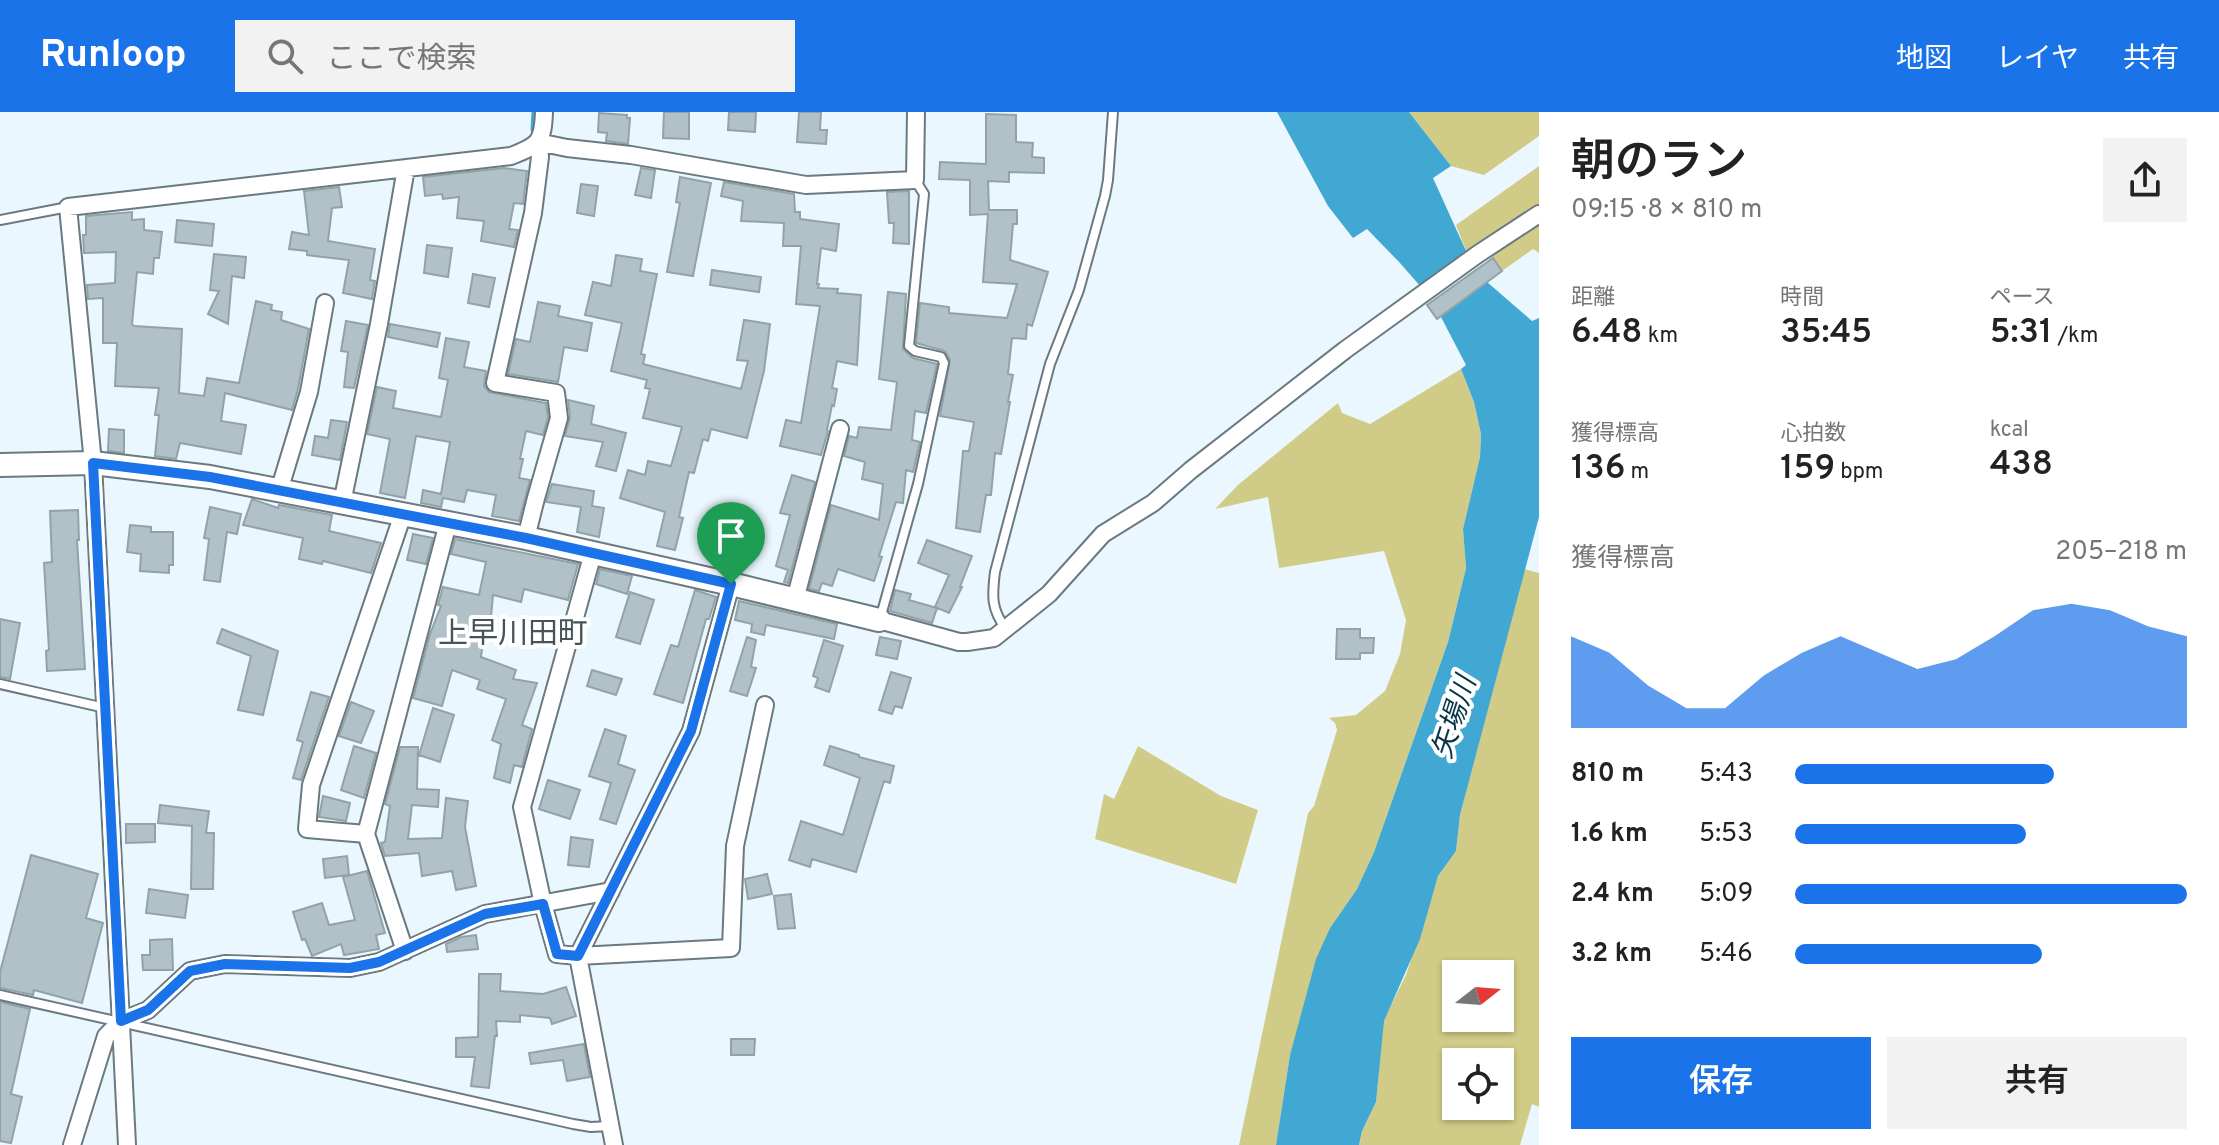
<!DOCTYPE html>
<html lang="ja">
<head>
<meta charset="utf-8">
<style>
  body { margin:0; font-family:Overpass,"Noto Sans JP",sans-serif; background:#f2f2f2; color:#222; height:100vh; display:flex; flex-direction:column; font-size:30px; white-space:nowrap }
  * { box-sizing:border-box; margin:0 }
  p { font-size:26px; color:#767676 }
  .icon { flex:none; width:44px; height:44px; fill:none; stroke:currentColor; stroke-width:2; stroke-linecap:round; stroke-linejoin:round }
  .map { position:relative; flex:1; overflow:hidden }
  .details { display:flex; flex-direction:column; background:#fff; width:680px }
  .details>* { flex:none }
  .needle { width:52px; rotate:73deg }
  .controls { position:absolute; left:1442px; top:848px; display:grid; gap:16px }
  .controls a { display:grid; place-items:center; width:72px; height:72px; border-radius:0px; background:#fff; box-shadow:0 2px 6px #0004; font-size:40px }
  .pin { position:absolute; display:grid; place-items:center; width:68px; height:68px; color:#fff; margin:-82px -34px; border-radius:50% 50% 50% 0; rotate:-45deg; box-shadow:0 0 8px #0007 }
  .pin .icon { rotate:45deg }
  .round { display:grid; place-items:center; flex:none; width:84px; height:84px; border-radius:0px; background:#f2f2f2 }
  .head { display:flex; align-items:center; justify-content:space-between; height:136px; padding:0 32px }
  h1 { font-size:44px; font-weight:600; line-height:60px }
  .metrics { display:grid; grid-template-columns:repeat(3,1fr); gap:12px; height:136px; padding:8px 32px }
  .metrics div { display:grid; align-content:center }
  .metrics b { font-size:34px; font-weight:600 }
  .metrics small { font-size:22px; font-weight:400 }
  .metrics p { font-size:22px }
  .chart { height:224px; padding:16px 32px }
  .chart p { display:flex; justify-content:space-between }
  .chart svg { width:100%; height:144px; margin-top:8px; fill:#1a73e8; opacity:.7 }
  .button { display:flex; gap:16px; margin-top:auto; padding:16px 32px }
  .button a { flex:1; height:92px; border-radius:0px; background:#1a73e8; color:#fff; font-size:32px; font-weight:600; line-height:92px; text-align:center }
  .button a+a { background:#f2f2f2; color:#222 }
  ul { padding:0 32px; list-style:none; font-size:26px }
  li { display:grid; grid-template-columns:128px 96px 1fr; align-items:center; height:60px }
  li i { height:20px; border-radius:10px; background:#1a73e8 }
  header { display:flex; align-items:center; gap:48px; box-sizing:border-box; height:112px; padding:0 40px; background:#1a73e8; color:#fff }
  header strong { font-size:38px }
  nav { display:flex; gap:44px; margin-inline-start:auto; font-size:28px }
  .search { width:560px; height:72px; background:#f2f2f2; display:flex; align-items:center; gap:20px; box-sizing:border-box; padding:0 28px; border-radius:0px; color:#767676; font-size:30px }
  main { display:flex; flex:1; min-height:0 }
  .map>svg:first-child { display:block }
</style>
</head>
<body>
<header>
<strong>Runloop</strong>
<div class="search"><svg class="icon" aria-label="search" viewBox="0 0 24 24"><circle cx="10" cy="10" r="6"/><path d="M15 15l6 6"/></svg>ここで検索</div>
<nav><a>地図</a><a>レイヤ</a><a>共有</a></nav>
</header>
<main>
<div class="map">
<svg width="1539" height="1033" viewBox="0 0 1539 1033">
  <rect width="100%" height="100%" fill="#ebf7fe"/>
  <!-- green -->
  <path fill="#d0cc87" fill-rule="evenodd" d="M1409 0H1539V24L1484 63 1451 54Z
    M1539 54V94L1529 98 1467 141 1456 113Z
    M1539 109V141L1533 137 1502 159 1489 140Z
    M1461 257 1474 290 1481 322 1480 345 1463 417 1466 456 1448 530 1374 740 1357 777 1330 816 1290 943 1276 1033H1239L1308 701 1314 694 1337 618 1335 611 1329 606 1356 603 1385 579 1400 542 1406 508 1384 439 1279 456 1268 385 1215 397 1238 373 1338 291 1342 301 1370 312Z
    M1524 457 1539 461V995L1532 992 1520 1033H1359L1362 1019 1376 990 1383 909 1406 863 1438 764 1456 739 1460 703ZM1456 862H1500V906H1456ZM1456 950H1500V994H1456Z
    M1138 634 1221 684 1258 698 1236 772 1095 727 1104 682 1114 687Z"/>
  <!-- water -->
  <path fill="#40a8d3" d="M1277 0H1409L1451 54 1433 66 1467 141 1421 175 1400 151 1367 117 1353 126 1328 94Z
    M1487 170 1532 209 1539 206V405L1460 703 1456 739 1438 764 1420 827 1384 909 1376 990 1362 1019 1359 1033H1276L1290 943 1316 847 1330 816 1357 777 1374 740 1448 530 1466 456 1463 417 1480 345 1481 322 1474 290 1461 257 1466 253 1441 205Z"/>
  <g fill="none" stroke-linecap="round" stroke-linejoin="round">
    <!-- stream -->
    <path stroke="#40a8d3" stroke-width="5" d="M533 18 534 0"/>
  </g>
  <!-- building -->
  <path fill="#b1c1c8" stroke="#93a2a9" stroke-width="2" d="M664 0H689V27L663 26Z
    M729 0H756L755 20 728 18Z
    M799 0H821L820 18H827L826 32 797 30Z
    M599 1 627 3V6H630L628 32 606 29 607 21 598 20Z
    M986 2 1016 3V30L1033 31 1032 45 1044 46V61L1009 60V70L988 69 989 98H1017V112H1013L1010 148 1048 160 1032 214 1027 212 1026 227 1012 226 1008 262 1013 263 1008 290H1010L1001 342 995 341 991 383H986L980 420 956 416 963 339H969L974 310 940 304 950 248 945 239 916 231 920 191 949 195V201L1007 206 1017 172 983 170 988 102 970 103V68L939 67 940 50 986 52Z
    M504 56 527 59 523 92 514 91 509 117 518 118 514 135 481 129 484 109 457 106 459 85 443 87 442 82 425 84 423 65Z
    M641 56 655 58 651 86 635 83Z
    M680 65 711 71 693 164 667 160 680 91 676 90Z
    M724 70 794 82 795 100H800V107L839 112 836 139 821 136 817 172H819L818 176 838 177 837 181 861 183 857 253 837 249 832 276 837 277 834 294 832 293 827 318 828 319 821 343 780 334 786 308 801 311 820 194 796 192 801 134H783L784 111 741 109 743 89 721 84Z
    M581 72 598 74 594 104 577 101Z
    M339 75 342 95 332 96 328 129 375 137 370 168 375 169 372 187 343 181 349 148 307 143V139L289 137 292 120 309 123 304 79Z
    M909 79V132L893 131 894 111H889L887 80Z
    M132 100V108L144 107V118L162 120 159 146H154L153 162 137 160 132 212 134 214 182 217 179 281 204 284 207 266 239 271 256 189 272 193 271 198 282 200 281 208 309 217 298 277 292 298 225 281 221 309 246 313 241 342 180 331 176 347 155 344 159 303H155L159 276 115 274 117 231H103V186L88 187 87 173 115 171 116 140 84 141 83 123H86V104Z
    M177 108 214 112 212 134 175 130Z
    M427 133 452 136 448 165 424 161Z
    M214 142 246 145 244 166 232 164 228 212 208 202 219 179 210 178Z
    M616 143 642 147 640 159 657 162 641 242 645 243 643 252 741 277 748 249 737 248 744 208 770 212 764 259 747 326 711 317 708 329 703 327 694 361 689 360 679 405 683 406 675 438 657 434 665 400 620 386 628 358 645 363 648 349 671 354 682 315 643 306 650 277 645 276 647 268 611 259 622 211 585 203 593 170 611 174Z
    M1493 146 1502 159 1437 207 1427 193Z
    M712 158 761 165 759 180 710 173Z
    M473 162 495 166 489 195 468 191Z
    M888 180 906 182 903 237 913 246 937 252 926 301 915 299 912 328 920 330 913 360 906 358 903 391 896 390 879 444 882 445 874 469 838 457 832 474 822 471 819 479 809 477 831 393 879 408 883 372 862 367 865 350 844 344 849 324 857 326 859 315 891 318 897 270 879 267Z
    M538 190 560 194 558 204 592 211 587 239 564 235 558 270 508 262 516 227 530 230Z
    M346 209 368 213 354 276 344 275 348 240 341 239Z
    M390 212 440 221 437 235 388 225Z
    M446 226 469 230 464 255 486 259 484 274 489 280 546 291 548 305 543 323 526 319 520 347H523L519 366 530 368 519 409 492 404 496 383 467 378 464 390 443 386 441 395 421 391 423 378 441 382 450 330 416 324 405 386 380 381 390 327 367 322 377 275 396 279 393 296 441 305 448 268 439 266Z
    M568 288 594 294 591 312 626 321 616 359 596 354 603 330 565 324 570 305Z
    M331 308 347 310 340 348 312 343 315 324 328 326Z
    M109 317 124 318V341L108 339Z
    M792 363 815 370 788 471 784 470 788 458 776 454 790 403 780 401Z
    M552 372 594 379 592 394 604 396 599 425 577 420 581 395 546 390Z
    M252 387 278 396 279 393 332 403 329 419 381 431 371 461 323 449 322 452 299 447 303 426 243 413Z
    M210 395 241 402 237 422 227 420 220 470 204 468 209 427 204 426Z
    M78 398 79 428H77L85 557 47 559 46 539 49 538 44 451 52 450 50 399Z
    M130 413 151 415V420H173V453H169V461L140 459 141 442 127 440Z
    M413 422 433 426 426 452 407 448Z
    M455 427 578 452 568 488 524 477 521 490 493 483 491 505 486 504 481 545 516 558 513 567 537 571 522 613 532 617 522 655 514 653 510 671 494 666 501 632 492 628 506 587 477 577 480 568 452 558 442 594 413 586 430 522 441 494 438 493 443 475 479 483 486 450 451 442Z
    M927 428 972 444 960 475H962L949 501 935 495 949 463 918 451Z
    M600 457 632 464 627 482 596 472Z
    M695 478 716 485 709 507H706L683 591 654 582 671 533 678 535Z
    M895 478 911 482 909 488 937 496 932 511 890 499Z
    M630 480 654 488 640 532 616 525Z
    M739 489 837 512 834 527 766 513 764 523 751 520 752 512 735 508Z
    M0 507 20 511 10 567 0 565Z
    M222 517 278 539 263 603 238 598 251 544 217 531Z
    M1337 517H1360V526H1374L1373 541H1360V547H1336Z
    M747 525 756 528 751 555 756 556 747 584 730 579Z
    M880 525 901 529 897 547 876 543Z
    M824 528 843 534 829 580 815 575 818 566 813 564Z
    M592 558 622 567 616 583 587 574Z
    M891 560 911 566 902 596 895 594 892 602 879 598Z
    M311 580 329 585 301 668 293 666 303 630 297 628Z
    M351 590 374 599 361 631 339 624Z
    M433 596 454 603 440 650 419 643Z
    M605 617 626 624 618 652 635 658 616 712 600 707 611 671 589 664Z
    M354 634 376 641 364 686 341 678Z
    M830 634 859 643V645L894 654 890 671 884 669 856 760 812 747 810 755 789 748 801 709 843 723 860 666 824 653Z
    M400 635H418L417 677 439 678 438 695 412 693 408 727 442 726 446 686 468 689 465 715 476 774 456 778 452 759 422 764 419 741 385 744 381 731 385 730 390 694 385 692Z
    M548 668 580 678 570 707 539 697Z
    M323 684 350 691 346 709 319 705Z
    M160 693 209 699 206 721H214L213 777H191L192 714 158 711Z
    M126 712H155V730L126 731Z
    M571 725 593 728 589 755 568 753Z
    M31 743 98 762 86 806 103 811 82 891 34 878 33 883 0 876V860Z
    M347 744 349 763 325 766 323 747Z
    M367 759 385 821 376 823 379 837 344 843 341 832 312 844 305 827 302 828 293 800 322 791 329 813 355 808 343 765Z
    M767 762 772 782 748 787 745 767Z
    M149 777 188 783 185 806 146 801Z
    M791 782 795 816 778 817 774 784Z
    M476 823 478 837 447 840 446 832 461 825Z
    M172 827 173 858H143L142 843H150V828Z
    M479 862H501L500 879 543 882 566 875 576 904 552 912 550 906 520 903V910L496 909 497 924H495L489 976 471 974 475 945H456V926L478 925Z
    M0 890 30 897 11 982 22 985 11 1031 0 1029Z
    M731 927H755L754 943H731Z
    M584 932 590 965 567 969 563 948 531 952 529 941Z"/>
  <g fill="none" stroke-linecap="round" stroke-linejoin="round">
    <defs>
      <path id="lane" d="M0 108 68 95
        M880 507 918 372 944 251 941 245 915 239 909 234 924 82 915 68
        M1006 517C991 497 992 484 995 460L1050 252 1079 178 1105 84 1108 68 1113 0
        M0 572 105 596
        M0 883 573 1012 591 1015 610 1014"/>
      <path id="street" d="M279 379 309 280 325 191
        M342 391 379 212 406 56
        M526 426 536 386 559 306 556 281 495 271 533 101 540 45 538 30 567 36 631 43 806 73 915 68 916 0
        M593 441 522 695 543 792 557 842 578 844 731 836 735 734 765 593
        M795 488 840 317
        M879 508 959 530H967L994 526 1049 482 1103 422 1153 391 1191 358 1345 238 1478 142 1539 102
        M366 722 307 717 311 673 403 402
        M405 839 366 722 448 411
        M72 1033 106 924 121 909 148 898 190 859 225 852 350 856 379 850 485 802 611 779
        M127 1033 93 351 68 95 511 44C539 33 543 30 544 0
        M614 1033 578 844 691 619 731 472"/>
      <path id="secondary" d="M0 353 93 351 210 365 526 426 731 472 879 508"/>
    </defs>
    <!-- lane casing -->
    <use href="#lane" stroke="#6b7980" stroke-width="12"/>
    <!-- street casing -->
    <use href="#street" stroke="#6b7980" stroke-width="20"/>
    <!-- secondary casing -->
    <use href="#secondary" stroke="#6b7980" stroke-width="26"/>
    <!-- lane -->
    <use href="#lane" stroke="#fff" stroke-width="8"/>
    <!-- street -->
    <use href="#street" stroke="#fff" stroke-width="16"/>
    <!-- secondary -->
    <use href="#secondary" stroke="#fff" stroke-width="22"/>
  </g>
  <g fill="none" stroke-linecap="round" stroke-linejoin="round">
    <defs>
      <path id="route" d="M93 351 210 365 526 426 731 472 691 619 578 844 557 842 543 792 485 802 379 850 350 856 225 852 190 859 148 898 121 909Z"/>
    </defs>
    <!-- route casing -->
    <use href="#route" stroke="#fff" stroke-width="16"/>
    <!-- route -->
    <use href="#route" stroke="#1a73e8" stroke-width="10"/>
  </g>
  <g text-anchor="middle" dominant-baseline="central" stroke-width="8" stroke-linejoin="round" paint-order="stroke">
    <!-- water labels -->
    <g font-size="28" font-style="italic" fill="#073648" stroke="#fff">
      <text transform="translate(1456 606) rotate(-72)">矢場川</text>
    </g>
    <!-- quarter labels -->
    <g font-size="30" fill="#46545a" stroke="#fff">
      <text x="513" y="523">上早川田町</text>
    </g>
  </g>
</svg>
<div class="controls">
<a><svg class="needle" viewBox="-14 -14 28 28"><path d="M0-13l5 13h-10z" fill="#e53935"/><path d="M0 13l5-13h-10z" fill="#767676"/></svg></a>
<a><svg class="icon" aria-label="locate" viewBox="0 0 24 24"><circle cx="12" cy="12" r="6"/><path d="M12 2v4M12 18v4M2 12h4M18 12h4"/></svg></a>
</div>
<div class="pin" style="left:731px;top:472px;background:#1e9e55"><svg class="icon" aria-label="arrive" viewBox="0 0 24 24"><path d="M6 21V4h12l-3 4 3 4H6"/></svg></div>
</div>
<section class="details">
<div class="head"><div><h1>朝のラン</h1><p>09:15 · 8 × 810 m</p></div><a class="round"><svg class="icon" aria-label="share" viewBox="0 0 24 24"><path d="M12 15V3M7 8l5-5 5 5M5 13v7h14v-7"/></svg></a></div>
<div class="metrics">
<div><p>距離</p><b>6.48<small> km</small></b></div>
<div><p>時間</p><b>35:45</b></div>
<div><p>ペース</p><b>5:31<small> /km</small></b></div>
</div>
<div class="metrics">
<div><p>獲得標高</p><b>136<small> m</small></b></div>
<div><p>心拍数</p><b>159<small> bpm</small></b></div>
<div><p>kcal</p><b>438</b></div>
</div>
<div class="chart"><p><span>獲得標高</span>205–218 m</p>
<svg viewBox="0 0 160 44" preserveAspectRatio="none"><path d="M0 44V16L10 21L20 31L30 38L40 38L50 28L60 21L70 16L80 21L90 26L100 23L110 16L120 8L130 6L140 8L150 13L160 16V44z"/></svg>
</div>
<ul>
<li><b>810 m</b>5:43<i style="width:66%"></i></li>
<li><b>1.6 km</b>5:53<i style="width:59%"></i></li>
<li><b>2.4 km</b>5:09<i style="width:100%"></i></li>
<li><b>3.2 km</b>5:46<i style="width:63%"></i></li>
</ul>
<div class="button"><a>保存</a><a>共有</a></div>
</section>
</main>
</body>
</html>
